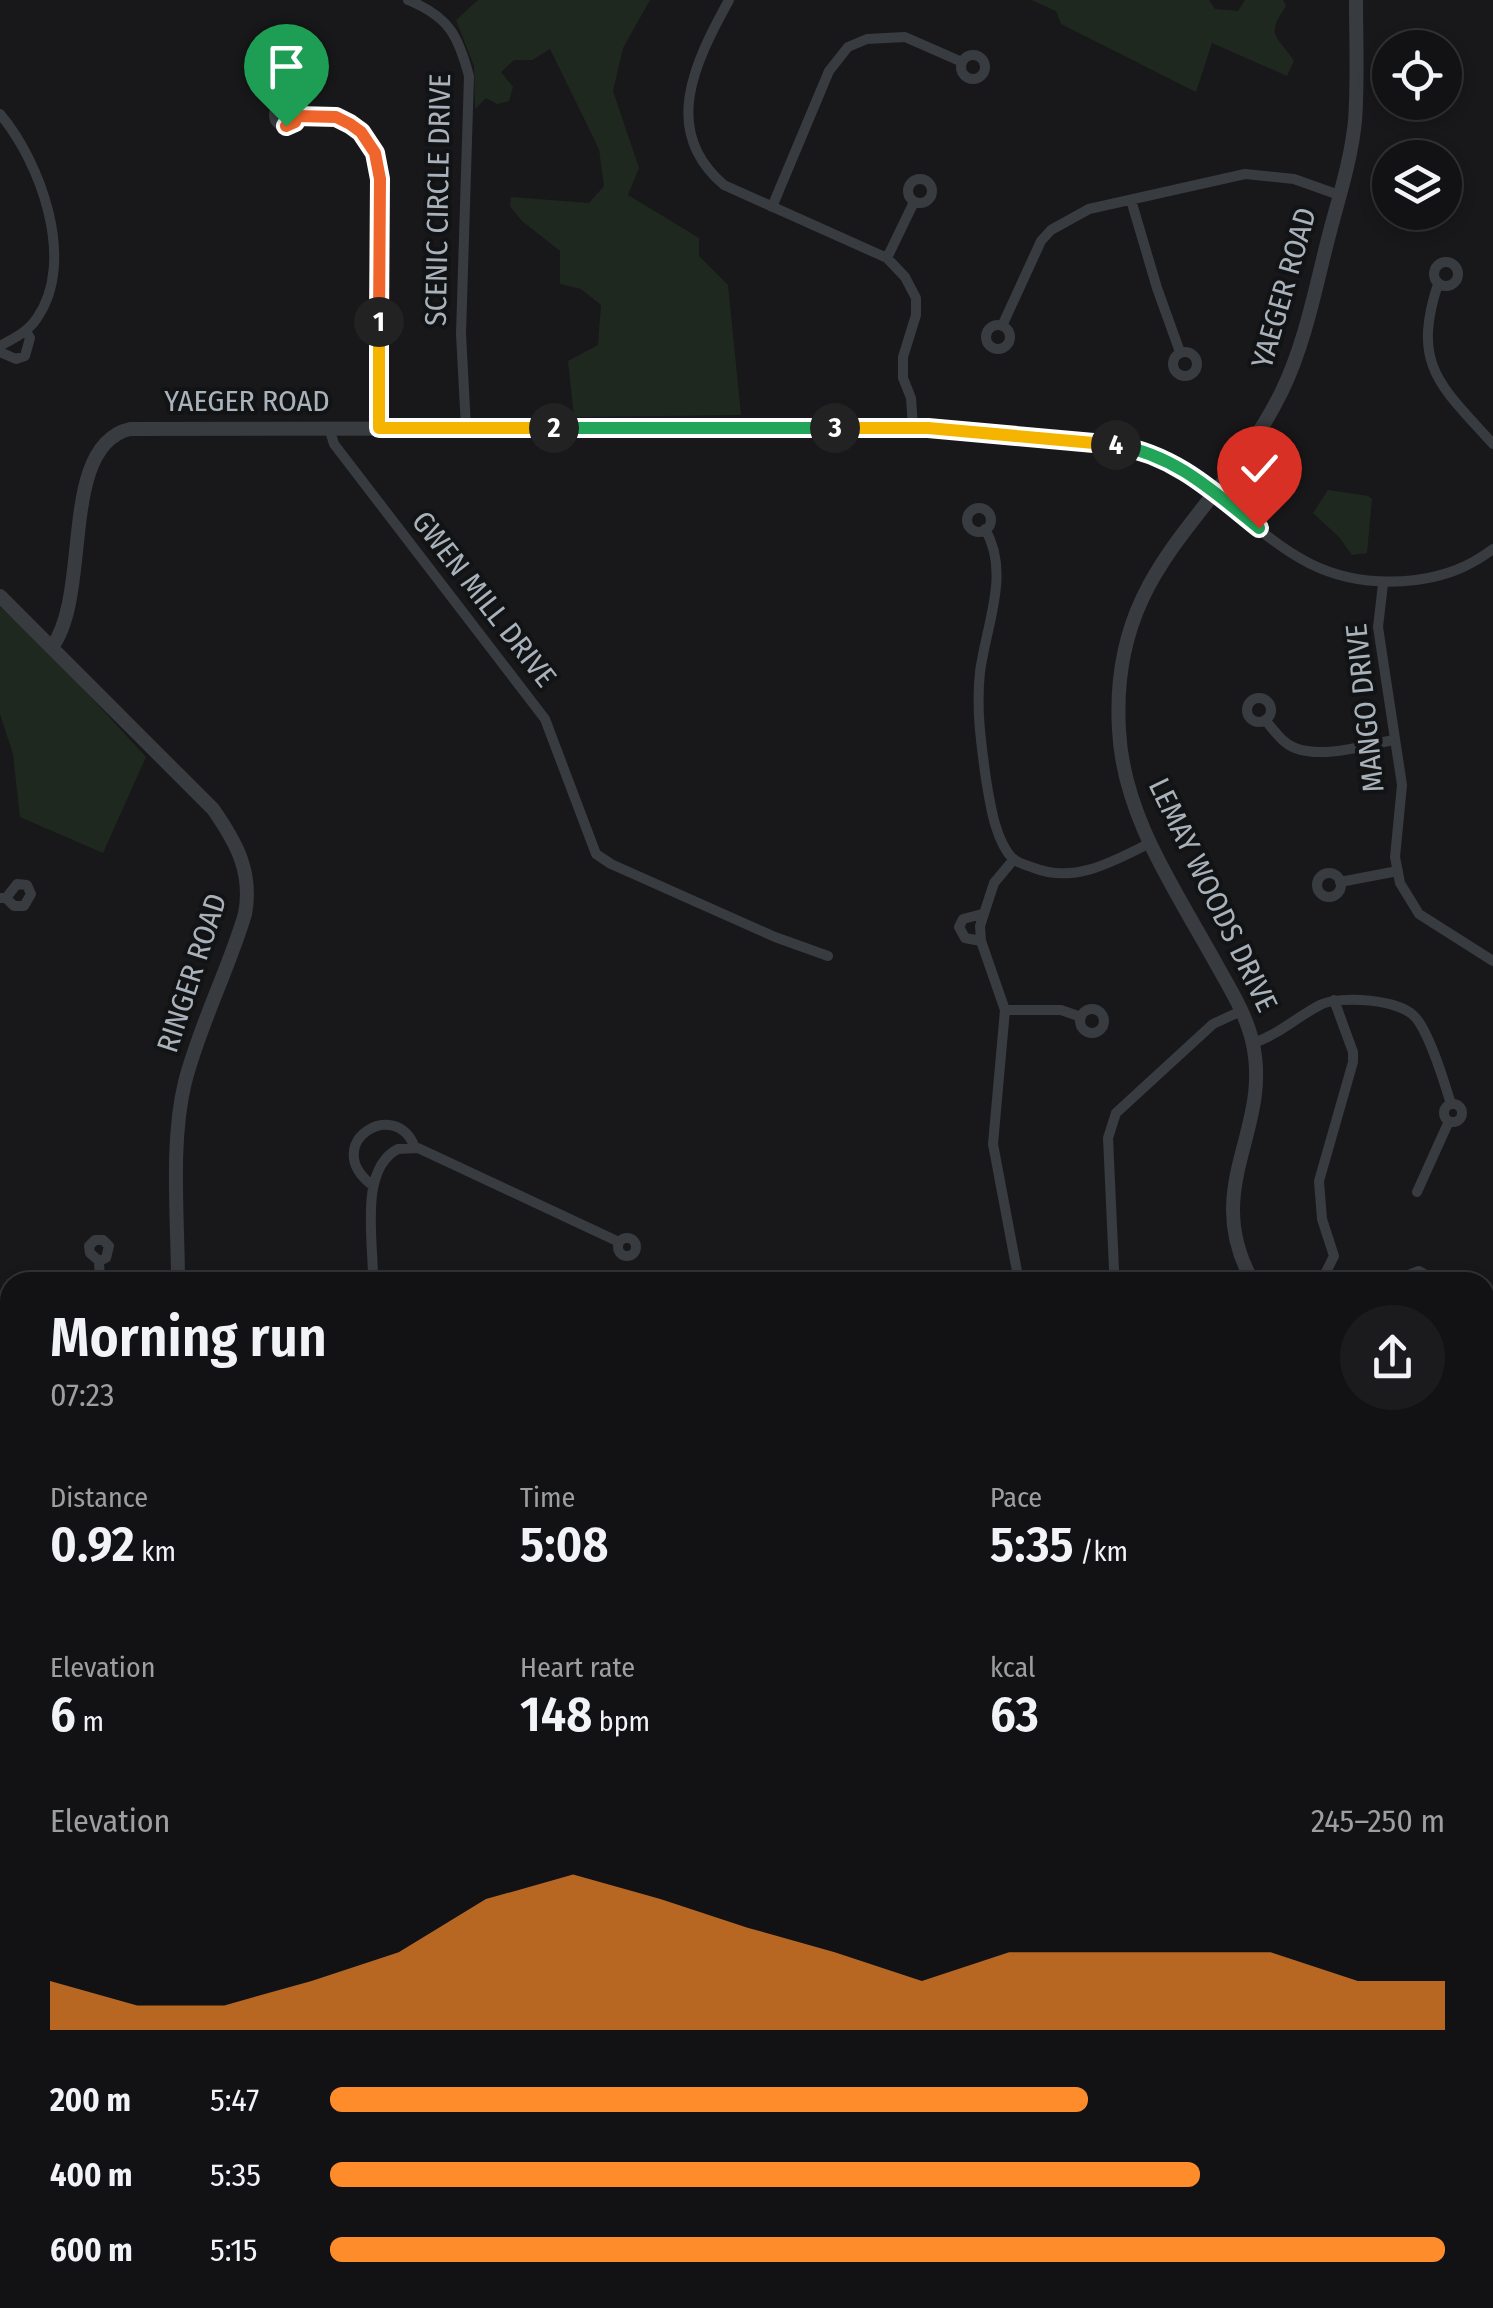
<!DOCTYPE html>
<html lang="en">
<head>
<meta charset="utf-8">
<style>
  body { margin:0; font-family:"Fira Sans Condensed",sans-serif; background:#1b1b1d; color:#f1f3f6; height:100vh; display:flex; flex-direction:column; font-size:38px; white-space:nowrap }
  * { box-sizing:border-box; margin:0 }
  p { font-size:32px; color:#9c9ea0 }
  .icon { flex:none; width:55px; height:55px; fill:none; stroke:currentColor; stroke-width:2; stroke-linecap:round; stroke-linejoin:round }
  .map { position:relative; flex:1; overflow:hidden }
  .side { position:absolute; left:0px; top:1272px; width:1495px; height:1038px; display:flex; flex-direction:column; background:#121214; border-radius:30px 30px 0 0; box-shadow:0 5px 15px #0003,0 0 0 2px #313234 }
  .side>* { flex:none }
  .tools { position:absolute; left:1372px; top:30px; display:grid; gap:20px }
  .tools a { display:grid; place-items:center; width:90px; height:90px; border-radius:50%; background:#121214; box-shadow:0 5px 15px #0003,0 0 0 2px #313234; font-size:50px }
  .pin { position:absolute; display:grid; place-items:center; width:85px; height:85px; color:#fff; margin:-102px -42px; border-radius:50% 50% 50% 0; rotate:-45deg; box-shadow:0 0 10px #0007 }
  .pin .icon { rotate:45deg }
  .km { position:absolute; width:50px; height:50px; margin:-25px; border-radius:50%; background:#222; color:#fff; font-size:28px; line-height:50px; text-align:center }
  .round { display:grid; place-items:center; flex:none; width:105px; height:105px; border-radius:52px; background:#1b1b1d }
  .headline { display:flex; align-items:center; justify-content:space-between; height:170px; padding:0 50px }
  h1 { font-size:55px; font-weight:600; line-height:75px }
  .figures { display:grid; grid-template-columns:repeat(3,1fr); gap:15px; height:170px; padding:10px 50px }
  .figures div { display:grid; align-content:center }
  .figures b { font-size:50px; font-weight:600 }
  .figures small { font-size:28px; font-weight:400 }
  .figures p { font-size:28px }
  .chart { height:280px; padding:20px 50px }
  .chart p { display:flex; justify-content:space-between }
  .chart svg { width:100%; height:180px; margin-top:10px; fill:#ff8c2a; opacity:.7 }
  ul { padding:0 50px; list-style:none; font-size:32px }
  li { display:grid; grid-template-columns:160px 120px 1fr; align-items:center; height:75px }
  li i { height:25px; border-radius:12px; background:#ff8c2a }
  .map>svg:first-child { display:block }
</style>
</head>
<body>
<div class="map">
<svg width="1493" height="2308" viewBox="0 0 1493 2308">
  <rect width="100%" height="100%" fill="#18181a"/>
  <!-- green -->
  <path fill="#1f281f" d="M478 0H650L623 48 613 91 639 168 628 195 699 238V256L728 285 741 415 574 417 568 361 598 345 601 305 581 289 560 284V251L522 221 510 206 511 197 589 203 604 186 599 149 550 49 532 60H514L501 72 513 87 509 101 497 104 486 98 475 109 474 66 456 20Z
    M1031 0H1209L1215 9 1238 11 1245 0H1283L1286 6C1265 37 1277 35 1294 61L1287 76 1212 43 1196 92 1061 24 1056 11Z
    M1328 490 1368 496 1372 499 1367 553 1352 555 1339 537 1313 513Z
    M0 607 43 645 146 757 103 853 20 817 13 754 0 714Z
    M841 2300H1313L1336 2308H844Z"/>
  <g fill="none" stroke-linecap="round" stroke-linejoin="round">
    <!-- minor -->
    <path stroke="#383b3f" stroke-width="10" d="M408 0C449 17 458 35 469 76L461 334 466 428
      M729 0C695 62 660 131 724 185L887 258 905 277 916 298V315L903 357V378L911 398 913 428
      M961 67a12 12 0 1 1 24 0a12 12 0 1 1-24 0Z
      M274 115a12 12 0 1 1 24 0a12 12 0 1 1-24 0Z
      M0 114C40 161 77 261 37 318 28 332 14 338 0 346
      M297 116C339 116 365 121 378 166L379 428
      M908 191a12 12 0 1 1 24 0a12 12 0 1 1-24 0Z
      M1131 200 1157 288 1180 352
      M772 207 829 71 848 47 867 39 905 37 962 62
      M887 258 914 202
      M1434 274a12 12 0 1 1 24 0a12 12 0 1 1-24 0Z
      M1438 284C1411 366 1441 386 1493 444
      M986 337a12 12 0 1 1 24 0a12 12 0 1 1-24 0Z
      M1002 326 1041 241 1051 230 1089 209 1245 174 1294 179 1339 195
      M1173 364a12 12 0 1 1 24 0a12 12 0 1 1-24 0Z
      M0 352 16 359 25 356 30 338 26 331
      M329 428 334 444 545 719 596 854 611 864 775 937 828 956
      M1214 491C1280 548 1323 591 1416 580 1446 576 1469 567 1493 549
      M967 520a12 12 0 1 1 24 0a12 12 0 1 1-24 0Z
      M985 529C1011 573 986 625 980 672 976 709 981 743 986 779 990 803 995 841 1013 859 1018 863 1028 866 1034 868 1075 884 1114 861 1150 843
      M1383 584 1378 627 1402 785 1395 857 1400 883 1419 914 1493 961
      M1247 710a12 12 0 1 1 24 0a12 12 0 1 1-24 0Z
      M1265 720C1274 730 1282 743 1295 748 1325 759 1364 745 1394 740
      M1014 859 994 883 980 926 981 941 1005 1010 993 1144 1019 1282
      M1317 885a12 12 0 1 1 24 0a12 12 0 1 1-24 0Z
      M1340 882 1398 871
      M0 898H6L14 906H24L31 894 27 885 17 884 6 898
      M981 941 965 938 959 927 963 919 982 914
      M1080 1021a12 12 0 1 1 24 0a12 12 0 1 1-24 0Z
      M1005 1010H1061L1081 1017
      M1253 1043C1278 1035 1297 1017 1320 1005 1340 995 1401 999 1416 1018 1430 1035 1444 1081 1451 1104
      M1444 1113a9 9 0 1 1 18 0a9 9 0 1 1-18 0Z
      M372 1185C319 1144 396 1095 415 1148
      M1417 1192 1449 1121
      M618 1247a9 9 0 1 1 18 0a9 9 0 1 1-18 0Z
      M99 1261 106 1258 109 1246 103 1240H95L89 1246 90 1253 99 1261 100 1282
      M1114 1269 1108 1138 1116 1113 1213 1024 1241 1011
      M373 1282C374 1244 358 1169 398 1149L418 1148 619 1242
      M1321 1282 1334 1256 1322 1219 1319 1181 1353 1062V1052L1334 1000
      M1406 1282 1411 1274 1419 1271 1426 1275 1429 1282
      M1485 1320 1493 1326
      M0 1356 10 1362
      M0 1471 10 1466
      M1485 1521 1493 1515
      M0 1564 10 1565
      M1485 1698 1493 1701
      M1485 1815H1493
      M0 2166 10 2175
      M1485 2233 1493 2240
      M294 2300 322 2308
      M0 2308H13
      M54 2308 73 2300
      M536 2308 540 2300
      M706 2308 713 2300"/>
    <!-- tertiary -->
    <path stroke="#383b3f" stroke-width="14" d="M0 596 213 809C236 842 253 872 245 914 228 971 200 1024 185 1082 170 1143 178 1219 178 1282
      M52 647C92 593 58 446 130 429L928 428 1128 447 1180 466 1214 491
      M1253 1282C1199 1186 1274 1130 1252 1040 1245 1011 1227 984 1213 958 1173 886 1123 814 1119 730 1109 565 1220 518 1282 391 1305 343 1315 290 1328 239 1338 200 1351 161 1355 121 1358 81 1356 40 1356 0
      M1485 1541 1493 1551
      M0 1556 10 1553
      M1485 1918 1493 1894
      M0 2070 10 2078
      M781 2300 785 2308"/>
    <!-- primary -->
    <path stroke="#54585e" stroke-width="18" d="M0 1902 10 1908
      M1485 1924 1493 1926"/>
  </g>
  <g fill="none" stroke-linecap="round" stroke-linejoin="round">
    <defs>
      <path id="split-1" d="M286 126 295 122 297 116 336 117 350 124 361 132 375 153 380 179 379 322"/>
      <path id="split-2" d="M379 322V428H554"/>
      <path id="split-3" d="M554 428H835"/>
      <path id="split-4" d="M835 428H928L1116 445"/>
      <path id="split-5" d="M1116 445C1175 455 1213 491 1259 528"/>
    </defs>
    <!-- split-1 casing -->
    <use href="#split-1" stroke="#fff" stroke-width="20"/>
    <!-- split-2 casing -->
    <use href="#split-2" stroke="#fff" stroke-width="20"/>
    <!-- split-3 casing -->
    <use href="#split-3" stroke="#fff" stroke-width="20"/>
    <!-- split-4 casing -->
    <use href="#split-4" stroke="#fff" stroke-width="20"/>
    <!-- split-5 casing -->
    <use href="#split-5" stroke="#fff" stroke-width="20"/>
    <!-- split-1 -->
    <use href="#split-1" stroke="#f0652b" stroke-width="12"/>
    <!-- split-2 -->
    <use href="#split-2" stroke="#f5b400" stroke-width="12"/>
    <!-- split-3 -->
    <use href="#split-3" stroke="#22a559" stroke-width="12"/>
    <!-- split-4 -->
    <use href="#split-4" stroke="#f5b400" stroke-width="12"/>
    <!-- split-5 -->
    <use href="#split-5" stroke="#22a559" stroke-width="12"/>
  </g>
  <g text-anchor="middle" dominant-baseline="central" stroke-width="8" stroke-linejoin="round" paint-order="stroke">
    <!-- street labels -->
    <g font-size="30" fill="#a9b2bb" stroke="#121315">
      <text transform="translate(438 200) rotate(-89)">SCENIC CIRCLE DRIVE</text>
      <text transform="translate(1284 288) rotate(-74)">YAEGER ROAD</text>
      <text x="247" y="401">YAEGER ROAD</text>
      <text transform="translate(484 599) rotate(52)">GWEN MILL DRIVE</text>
      <text transform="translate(1365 708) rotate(-96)">MANGO DRIVE</text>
      <text transform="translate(1213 895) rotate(64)">LEMAY WOODS DRIVE</text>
      <text transform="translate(192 973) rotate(-72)">RINGER ROAD</text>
    </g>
  </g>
</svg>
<div class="tools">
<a><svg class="icon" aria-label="locate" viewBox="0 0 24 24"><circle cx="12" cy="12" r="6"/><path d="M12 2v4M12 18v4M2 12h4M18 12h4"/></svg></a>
<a><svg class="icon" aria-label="layers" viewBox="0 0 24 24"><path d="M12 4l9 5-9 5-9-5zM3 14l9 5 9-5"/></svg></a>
</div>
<div class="pin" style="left:286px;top:126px;background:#1e9e55"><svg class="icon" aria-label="arrive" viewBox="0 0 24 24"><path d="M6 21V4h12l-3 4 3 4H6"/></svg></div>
<div class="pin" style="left:1259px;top:528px;background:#d93025"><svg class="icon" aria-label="check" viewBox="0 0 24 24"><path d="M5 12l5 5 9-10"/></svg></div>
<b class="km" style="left:379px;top:322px">1</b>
<b class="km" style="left:554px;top:428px">2</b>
<b class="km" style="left:835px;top:428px">3</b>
<b class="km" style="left:1116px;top:445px">4</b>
<section class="side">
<div class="headline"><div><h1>Morning run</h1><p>07:23</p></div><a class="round"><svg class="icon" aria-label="share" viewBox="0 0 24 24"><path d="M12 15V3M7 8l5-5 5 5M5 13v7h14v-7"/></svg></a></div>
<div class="figures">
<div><p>Distance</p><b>0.92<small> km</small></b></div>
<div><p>Time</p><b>5:08</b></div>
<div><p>Pace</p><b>5:35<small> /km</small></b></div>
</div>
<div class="figures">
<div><p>Elevation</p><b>6<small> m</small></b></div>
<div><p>Heart rate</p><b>148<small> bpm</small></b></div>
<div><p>kcal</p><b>63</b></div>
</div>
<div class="chart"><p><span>Elevation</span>245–250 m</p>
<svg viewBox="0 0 160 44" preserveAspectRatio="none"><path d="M0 44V32L10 38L20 38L30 32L40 25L50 12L60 6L70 12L80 19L90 25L100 32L110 25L120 25L130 25L140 25L150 32L160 32V44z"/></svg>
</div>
<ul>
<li><b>200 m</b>5:47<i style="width:68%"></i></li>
<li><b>400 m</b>5:35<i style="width:78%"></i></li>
<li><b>600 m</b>5:15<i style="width:100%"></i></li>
</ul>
</section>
</div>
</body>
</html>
